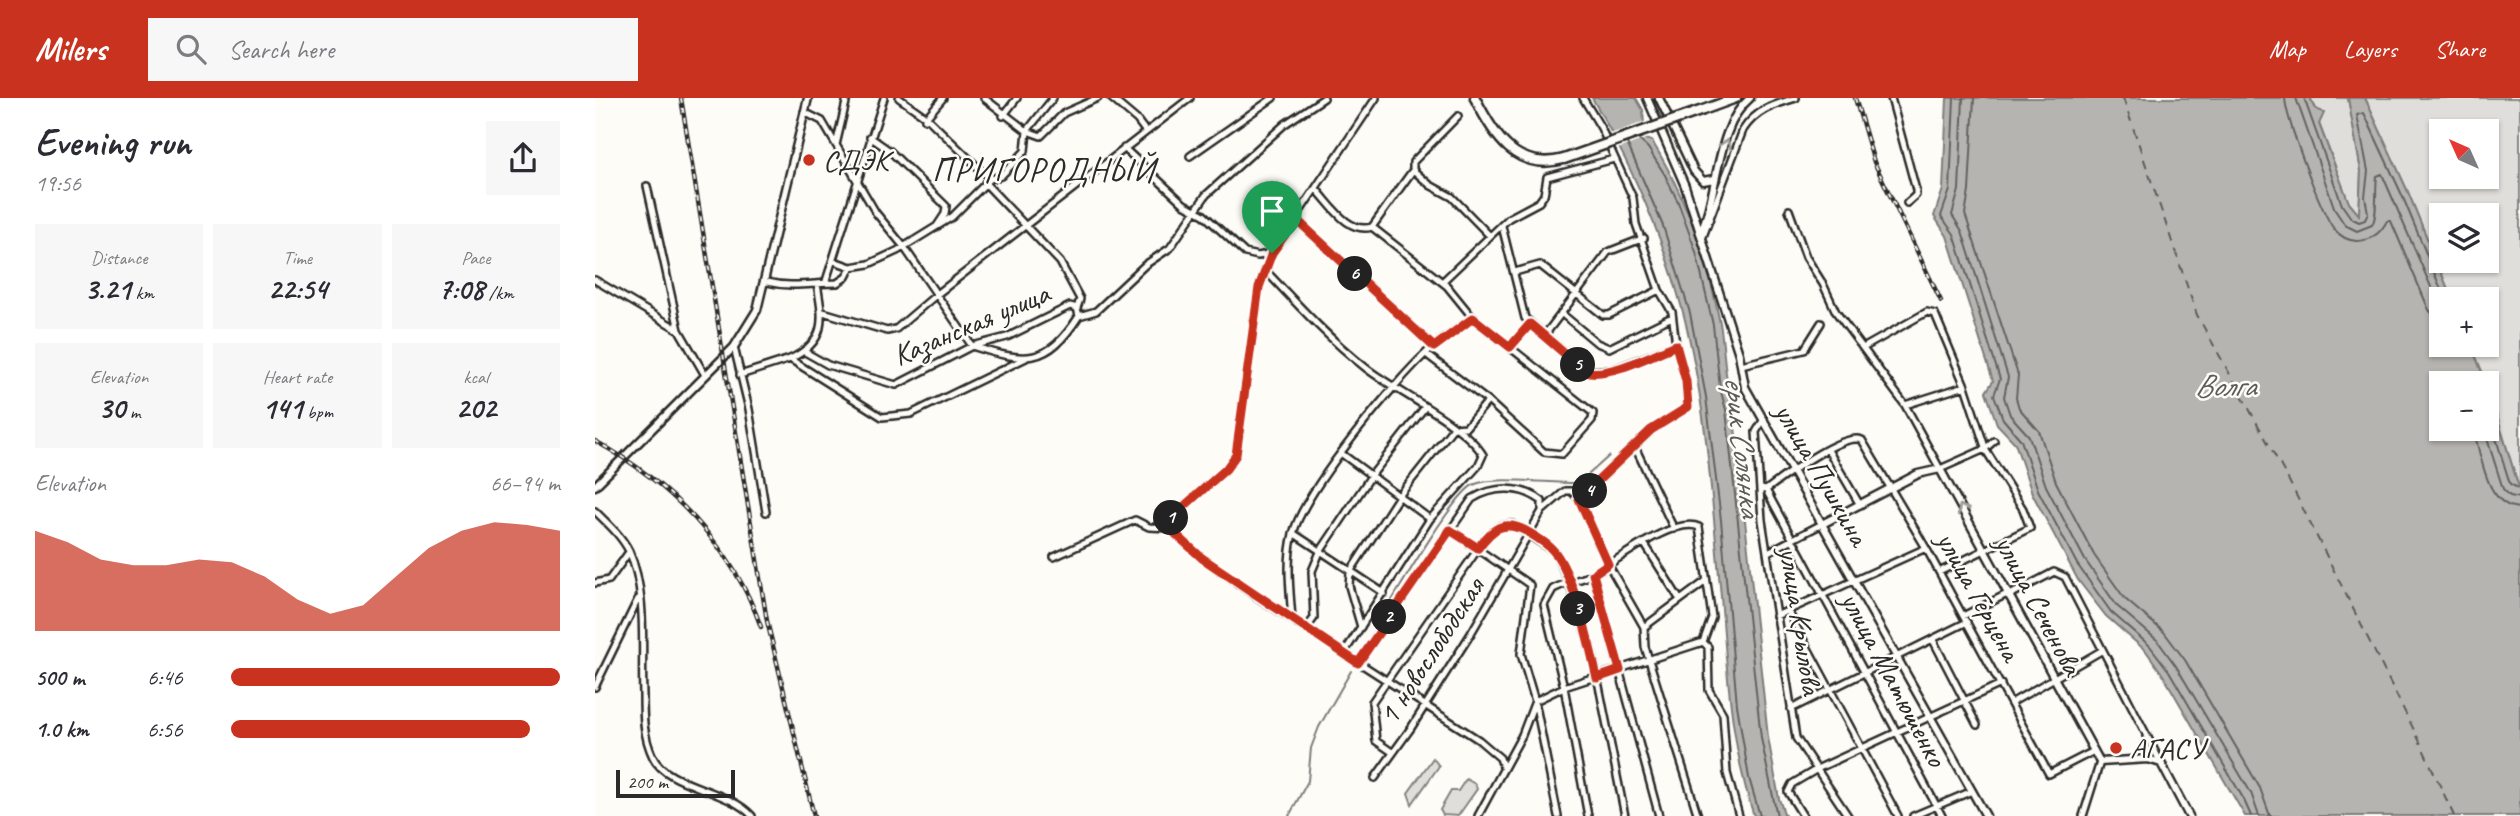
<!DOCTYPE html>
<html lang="en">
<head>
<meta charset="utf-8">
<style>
  body { margin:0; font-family:Caveat,sans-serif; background:#f7f7f7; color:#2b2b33; height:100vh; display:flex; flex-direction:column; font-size:26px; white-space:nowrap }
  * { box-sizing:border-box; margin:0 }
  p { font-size:23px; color:#7c7c81 }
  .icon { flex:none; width:38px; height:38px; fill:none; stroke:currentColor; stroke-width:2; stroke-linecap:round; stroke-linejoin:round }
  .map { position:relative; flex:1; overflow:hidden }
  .panel { display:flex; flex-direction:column; background:#fff; width:595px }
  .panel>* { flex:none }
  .needle { width:46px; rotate:315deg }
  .fabs { position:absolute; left:1834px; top:21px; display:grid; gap:14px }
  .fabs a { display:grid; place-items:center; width:70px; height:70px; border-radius:0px; background:#fff; box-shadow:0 2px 5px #0004; font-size:35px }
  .scale { position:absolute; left:21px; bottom:18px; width:119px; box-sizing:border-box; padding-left:7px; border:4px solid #2b2b2b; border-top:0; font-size:19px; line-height:24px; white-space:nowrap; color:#2b2b2b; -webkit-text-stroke:5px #fdfcf7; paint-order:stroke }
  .pin { position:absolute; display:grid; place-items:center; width:60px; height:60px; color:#fff; margin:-72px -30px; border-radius:50% 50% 50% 0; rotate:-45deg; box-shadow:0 0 7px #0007 }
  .pin .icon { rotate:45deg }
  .km { position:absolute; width:35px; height:35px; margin:-18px; border-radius:50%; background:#222; color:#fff; font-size:19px; line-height:35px; text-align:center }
  .round { display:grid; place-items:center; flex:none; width:74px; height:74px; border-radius:0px; background:#f7f7f7 }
  .head { display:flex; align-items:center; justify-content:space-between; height:119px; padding:0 35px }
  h1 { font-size:38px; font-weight:700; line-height:52px }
  .figures { display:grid; grid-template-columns:repeat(3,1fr); gap:10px; height:119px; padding:7px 35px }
  .figures div { display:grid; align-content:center; border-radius:0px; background:#f7f7f7; text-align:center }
  .figures b { font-size:30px; font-weight:700 }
  .figures small { font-size:19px; font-weight:400 }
  .figures p { font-size:19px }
  .chart { height:196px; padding:14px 35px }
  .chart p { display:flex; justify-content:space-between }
  .chart svg { width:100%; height:126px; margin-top:7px; fill:#c8321e; opacity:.7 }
  ul { padding:0 35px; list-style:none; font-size:23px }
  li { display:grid; grid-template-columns:112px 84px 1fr; align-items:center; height:52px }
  li i { height:18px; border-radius:9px; background:#c8321e }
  header { display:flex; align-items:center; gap:42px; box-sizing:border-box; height:98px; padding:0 35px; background:#c8321e; color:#fff }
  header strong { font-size:33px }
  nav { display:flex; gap:38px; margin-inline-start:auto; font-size:24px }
  .search { width:490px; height:63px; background:#f7f7f7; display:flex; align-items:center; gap:18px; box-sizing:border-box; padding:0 24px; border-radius:0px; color:#7c7c81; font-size:26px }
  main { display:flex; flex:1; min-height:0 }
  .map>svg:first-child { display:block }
</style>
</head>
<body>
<header>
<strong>Milers</strong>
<div class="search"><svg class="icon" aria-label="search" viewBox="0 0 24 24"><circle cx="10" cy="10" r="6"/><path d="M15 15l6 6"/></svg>Search here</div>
<nav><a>Map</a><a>Layers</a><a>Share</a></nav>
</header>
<main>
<section class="panel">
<div class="head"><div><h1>Evening run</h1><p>19:56</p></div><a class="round"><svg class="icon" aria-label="share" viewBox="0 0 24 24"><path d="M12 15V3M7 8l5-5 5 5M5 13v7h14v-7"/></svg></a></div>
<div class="figures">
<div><p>Distance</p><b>3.21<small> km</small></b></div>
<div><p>Time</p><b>22:54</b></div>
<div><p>Pace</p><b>7:08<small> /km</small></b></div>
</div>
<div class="figures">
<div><p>Elevation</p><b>30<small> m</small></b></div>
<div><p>Heart rate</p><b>141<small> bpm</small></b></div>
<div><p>kcal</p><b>202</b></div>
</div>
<div class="chart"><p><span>Elevation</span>66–94 m</p>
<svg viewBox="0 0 160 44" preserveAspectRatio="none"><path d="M0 44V9L10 13L20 19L30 21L40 21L50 19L60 20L70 25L80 33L90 38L100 35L110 25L120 15L130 9L140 6L150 7L160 9V44z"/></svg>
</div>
<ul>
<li><b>500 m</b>6:46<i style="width:100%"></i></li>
<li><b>1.0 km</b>6:56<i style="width:91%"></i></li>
</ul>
</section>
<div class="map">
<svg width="1925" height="718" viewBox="0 0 1925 718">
  <rect width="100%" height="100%" fill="#fdfcf7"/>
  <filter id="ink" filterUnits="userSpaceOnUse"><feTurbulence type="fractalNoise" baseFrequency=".0143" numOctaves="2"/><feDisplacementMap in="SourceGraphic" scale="14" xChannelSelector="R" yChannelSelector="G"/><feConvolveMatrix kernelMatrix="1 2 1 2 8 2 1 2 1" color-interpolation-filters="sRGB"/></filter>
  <g filter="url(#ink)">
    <!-- green -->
    <path fill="#dfdeda" stroke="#858482" stroke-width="2" fill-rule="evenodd" d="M1715 0H1753L1766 73 1764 117 1754 105 1724 25 1726 13 1722 12Z
      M1770 0H1925V393L1892 285 1876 247H1892V201H1857L1813 94ZM1846 33H1892V79H1846ZM1846 117H1892V163H1846Z
      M838 660 844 668 817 706 813 695Z
      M871 681 880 686 882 691 863 718 848 717 845 712 856 693H863Z"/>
    <!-- water -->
    <path fill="#b5b4b1" stroke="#7e7d7b" stroke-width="2" d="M997 0H1041L1048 12 1050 41 1057 43C1092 100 1112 160 1125 225 1130 254 1129 282 1138 310L1173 639 1184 701 1190 718H1159C1133 640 1132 558 1124 477 1116 390 1110 299 1088 214 1068 138 1037 68 997 0Z
      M1352 0H1715L1721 11 1729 15 1724 26 1754 105 1764 117 1766 73 1753 0H1770L1813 94 1857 201H1846V247H1876L1891 285H1846V331H1892V287L1925 393V718H1650L1568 577 1551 553 1511 518 1483 482 1437 395 1420 345 1402 326 1391 294 1398 283 1352 138 1339 118 1348 91Z"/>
    <!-- pier -->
    <path fill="#fdfcf7" d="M1052 23 1056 39 1023 51 1015 36Z"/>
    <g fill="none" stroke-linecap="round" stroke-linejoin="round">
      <!-- shore -->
      <path stroke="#626261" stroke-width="2" d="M1359 0 1355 92 1346 118 1359 136 1405 281 1399 297 1408 321 1426 342 1443 392 1482 466 1516 514 1555 548 1574 573 1648 700 1656 718
        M1368 0 1364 92 1357 117 1367 133 1413 279 1409 299 1415 317 1434 338 1451 388 1490 462 1522 508 1562 542 1581 568 1656 695 1664 718
        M1379 0 1374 93 1370 116 1423 277 1421 300 1424 310 1444 333 1461 384 1499 457 1530 501 1569 534 1590 562 1665 690 1675 718
        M1690 0C1691 21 1726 114 1739 131 1756 151 1781 144 1792 123H1796L1834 212 1846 225
        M1701 0 1740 112 1750 127 1762 133 1777 127C1783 118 1780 91 1782 78L1787 76 1846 212
        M1709 0 1747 107 1756 120 1764 124 1770 122 1773 115 1770 99 1773 73 1762 17 1769 15 1807 97 1850 201
        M1043 41 1053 50 1070 77 1083 104 1101 154 1118 227 1125 290 1131 312 1166 640 1182 718
        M1032 45 1068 128 1095 215 1111 299 1126 422 1142 607 1154 680 1165 718
        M1892 311 1915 386 1925 391
        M1878 331C1887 357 1890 409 1925 410
        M1889 331 1908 391 1915 398 1925 400"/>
      <!-- stream -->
      <path stroke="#7e7d7b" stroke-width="2" d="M768 551C787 521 854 400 878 387 899 377 957 386 984 385L1014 358
        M694 718 713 683 716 650 724 629 756 573"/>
      <!-- ferry -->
      <path stroke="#5b5b5a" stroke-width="2" stroke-dasharray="9 7" stroke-linecap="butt" d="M1528 0 1602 217 1694 383 1824 642 1859 718"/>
      <defs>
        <path id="minor" d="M304 0 331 19 395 81
          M389 0 432 33 446 38 469 15 503 0
          M516 0 542 22 551 34
          M781 0 677 155 664 189 641 357 631 371 577 419 574 430 607 460 665 501 884 642 905 660 908 669
          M1296 0 1321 92V97L1312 105
          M209 14 227 23 281 115 309 149 377 248C430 265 452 268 484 218L482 210 485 201 465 164 390 85
          M408 18 422 0
          M330 21 348 0
          M275 39 295 53 351 108 350 116 342 128
          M241 47 252 0
          M529 50 589 106 609 117 650 155 663 158 677 155
          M595 58 678 0
          M818 72 835 87 857 99 895 138
          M52 88 84 232
          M722 92C737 108 753 136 777 129
          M1194 112 1211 159 1228 186 1241 214 1310 307 1345 371 1390 351 1399 343
          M701 121 839 249
          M907 128 930 220 990 273 1017 272 1081 247
          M777 129 852 188 878 220 998 315 997 322 967 356 949 354 893 303 831 256
          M777 129 818 72V64L863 18
          M1107 141 1148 32C1161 12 1178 7 1201 0
          M239 163 256 169 274 166 302 153 357 119 395 81 406 78 430 53 432 33 458 0
          M670 172C702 206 734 241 771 270 800 293 870 326 888 357L883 368 835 421 749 555
          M920 174 945 167 1008 217H1014L1064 192
          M0 182 84 232 110 277
          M231 183 289 0
          M172 184C196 190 218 185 242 185L251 179 256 169
          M847 184 914 120 944 104 949 97 952 79 1019 61
          M228 214 292 233 301 231 341 197 595 0
          M966 215 1002 245 1014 250 1077 219
          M484 218 501 213 550 167 575 150 611 97 690 26 729 0
          M949 238 1013 154 1049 140
          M139 249 154 311 171 414
          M915 249 935 226
          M1268 250 1332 214 1340 216 1370 288 1390 349
          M210 254 233 267 301 287 377 248 412 239 475 208 482 210
          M195 261C233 243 228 221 222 186
          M1146 267 1209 252 1226 225
          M145 277 195 261 287 319 316 316 431 260
          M1310 307 1370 288
          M1169 321 1161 334 1167 422 1201 640 1253 718
          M1039 347 1079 431
          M1233 352 1265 407
          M747 356 835 421
          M1166 391 1171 392C1188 379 1248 334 1267 342L1331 450 1454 676 1499 653
          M1171 392 1347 718
          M984 401 1013 466 1049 529 1050 549 1103 718
          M0 413C12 425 26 437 34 453 53 495 46 551 48 596 48 618 48 638 58 659 72 689 134 691 157 718
          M855 432 935 487 926 556 940 603 963 718
          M698 435 789 495
          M1049 445 1085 502
          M1173 454 1229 425
          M459 459 540 422 554 429 574 430
          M1344 474 1435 430 1428 411 1390 351
          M998 476 1064 718
          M0 485 14 482 34 454
          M1413 498 1459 474 1470 479 1566 665
          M1193 513 1303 718
          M1181 518 1331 450
          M1368 518 1412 496
          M697 521C695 492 691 463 698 436 709 393 804 277 839 248 852 238 865 229 878 220
          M766 529 754 488 755 474 804 398 858 330 871 329 893 303
          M1049 529 1111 483
          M711 531 719 520 717 473 725 454 776 378 830 309
          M1338 542 1382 627
          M763 565 877 401C900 387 927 388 947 403V413
          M0 589 43 501
          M1416 605 1506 553
          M1196 611 1372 524
          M797 654 781 643 777 604 892 438 905 428 917 426 960 454 974 484 998 558 1030 718
          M780 680 816 630 875 537 947 413 970 393H976L984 401 1057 332 1093 309 1091 283 1081 247 1077 214 1064 192 1041 126 1038 100 1006 30 988 0
          M883 718 927 637 940 603 969 589 1108 544
          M993 718 969 589 949 507 958 491C971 484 987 482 1000 475 1022 463 1079 418 1104 429L1117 519 1108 544 1113 549 1114 592 1128 616 1132 675 1144 718
          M1208 718 1193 694 1197 686 1224 670 1406 586
          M1318 718 1377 693
          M1488 718 1505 664"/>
        <path id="major" d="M1052 0 1090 88 1144 256 1150 289 1391 718
          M1064 0 1099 73 1108 83 1119 81
          M1105 135C1124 96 1120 29 1155 0
          M0 388 139 249 162 212 213 0
          M1229 425 1323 376 1345 371 1505 664 1553 661 1566 665 1594 718"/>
        <path id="highway" d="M880 0C899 38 921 74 969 61
          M1108 12 1141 0"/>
      </defs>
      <!-- minor casing -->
      <use href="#minor" stroke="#2b2b2b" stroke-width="10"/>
      <!-- major casing -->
      <use href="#major" stroke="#2b2b2b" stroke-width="11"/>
      <!-- highway casing -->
      <use href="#highway" stroke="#2b2b2b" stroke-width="13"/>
      <!-- minor -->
      <use href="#minor" stroke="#fdfcf7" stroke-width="5"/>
      <!-- major -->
      <use href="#major" stroke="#fdfcf7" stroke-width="6"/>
      <!-- highway -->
      <use href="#highway" stroke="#fdfcf7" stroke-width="8"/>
      <defs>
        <path id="rail" d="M86 0 172 523 219 718
          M1260 0 1279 64 1346 203
          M0 343C74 383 138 449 166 529"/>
      </defs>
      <!-- rail casing -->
      <use href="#rail" stroke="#2b2b2b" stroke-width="4.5"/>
      <!-- rail -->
      <use href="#rail" stroke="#fdfcf7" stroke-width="2" stroke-dasharray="5" stroke-linecap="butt"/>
      <defs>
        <path id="highway-bridge" d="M969 61 1108 12"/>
      </defs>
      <!-- highway-bridge casing -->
      <use href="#highway-bridge" stroke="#2b2b2b" stroke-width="13" stroke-linecap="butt"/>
      <!-- highway-bridge -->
      <use href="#highway-bridge" stroke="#fdfcf7" stroke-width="8"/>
    </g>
    <!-- one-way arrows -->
    <defs><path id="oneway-chevron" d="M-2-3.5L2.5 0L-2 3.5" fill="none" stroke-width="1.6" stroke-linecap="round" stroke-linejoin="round" transform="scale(1.75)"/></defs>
    <g stroke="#9e9e9b">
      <use href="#oneway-chevron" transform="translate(1131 46) rotate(-71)"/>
      <use href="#oneway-chevron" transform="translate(1367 411) rotate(-118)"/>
    </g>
  </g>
  <g fill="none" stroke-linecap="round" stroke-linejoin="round" filter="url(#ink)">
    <defs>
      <path id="route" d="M701 121 839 249 878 220 915 249 935 226 990 273C1012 281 1059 256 1081 247L1091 283 1093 309 1056 332 984 401 1013 466 998 476 1025 572 1002 580C995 548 979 481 961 456 954 446 941 439 931 433 908 421 897 431 883 450L855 432 763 565 607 460 574 430 577 419 631 371 641 357 664 189 677 155Z"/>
    </defs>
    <!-- route casing -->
    <use href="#route" stroke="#fff" stroke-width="14"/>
    <!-- route -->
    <use href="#route" stroke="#c8321e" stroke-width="9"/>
  </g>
  <!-- markers -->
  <g fill="#c8321e" stroke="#fdfcf7" stroke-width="2.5">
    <circle cx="214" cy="62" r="7"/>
    <circle cx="1521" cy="650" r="7"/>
  </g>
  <g text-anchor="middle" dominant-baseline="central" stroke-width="5" stroke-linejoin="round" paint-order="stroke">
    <!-- poi labels -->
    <g font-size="30" fill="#2b2b2b" stroke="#fdfcf7" text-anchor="start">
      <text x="228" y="62">СДЭК</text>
      <text x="1535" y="650">АГАСУ</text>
    </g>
    <!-- street labels -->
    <g font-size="30" fill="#2b2b2b" stroke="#fdfcf7">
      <text transform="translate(376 226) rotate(-23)">Казанская улица</text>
      <text transform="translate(1227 376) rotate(60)">улица Пушкина</text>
      <text transform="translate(1384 498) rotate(61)">улица Герцена</text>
      <text transform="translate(1444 507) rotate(62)">улица Сеченова</text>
      <text transform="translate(1206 523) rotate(81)">улица Крылова</text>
      <text transform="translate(836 553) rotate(-57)">1 новослободская</text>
      <text transform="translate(1299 581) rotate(62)">улица Матюшенко</text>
    </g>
    <!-- water labels -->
    <g font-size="32" font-style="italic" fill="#5b5b5a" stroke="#fdfcf7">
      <text x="1630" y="287">Волга</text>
      <text transform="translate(1148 348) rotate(83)">ерик Солянка</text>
    </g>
    <!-- quarter labels -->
    <g font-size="33" letter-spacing="2" fill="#2b2b2b" stroke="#fdfcf7">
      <text x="449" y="72">ПРИГОРОДНЫЙ</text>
    </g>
  </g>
</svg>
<div class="fabs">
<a><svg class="needle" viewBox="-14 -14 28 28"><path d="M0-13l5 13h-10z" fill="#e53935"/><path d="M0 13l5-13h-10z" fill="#7c7c81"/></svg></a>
<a><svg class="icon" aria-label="layers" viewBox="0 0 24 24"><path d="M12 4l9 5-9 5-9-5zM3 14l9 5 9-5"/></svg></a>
<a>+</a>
<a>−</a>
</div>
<div class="scale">200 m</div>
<div class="pin" style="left:677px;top:155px;background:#1e9e55"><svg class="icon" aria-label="arrive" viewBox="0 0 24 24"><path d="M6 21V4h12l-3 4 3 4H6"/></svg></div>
<b class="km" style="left:576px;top:420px">1</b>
<b class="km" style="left:794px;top:519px">2</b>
<b class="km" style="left:983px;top:511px">3</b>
<b class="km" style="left:995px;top:393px">4</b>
<b class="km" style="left:983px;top:267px">5</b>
<b class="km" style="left:760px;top:176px">6</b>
</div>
</main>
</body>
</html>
